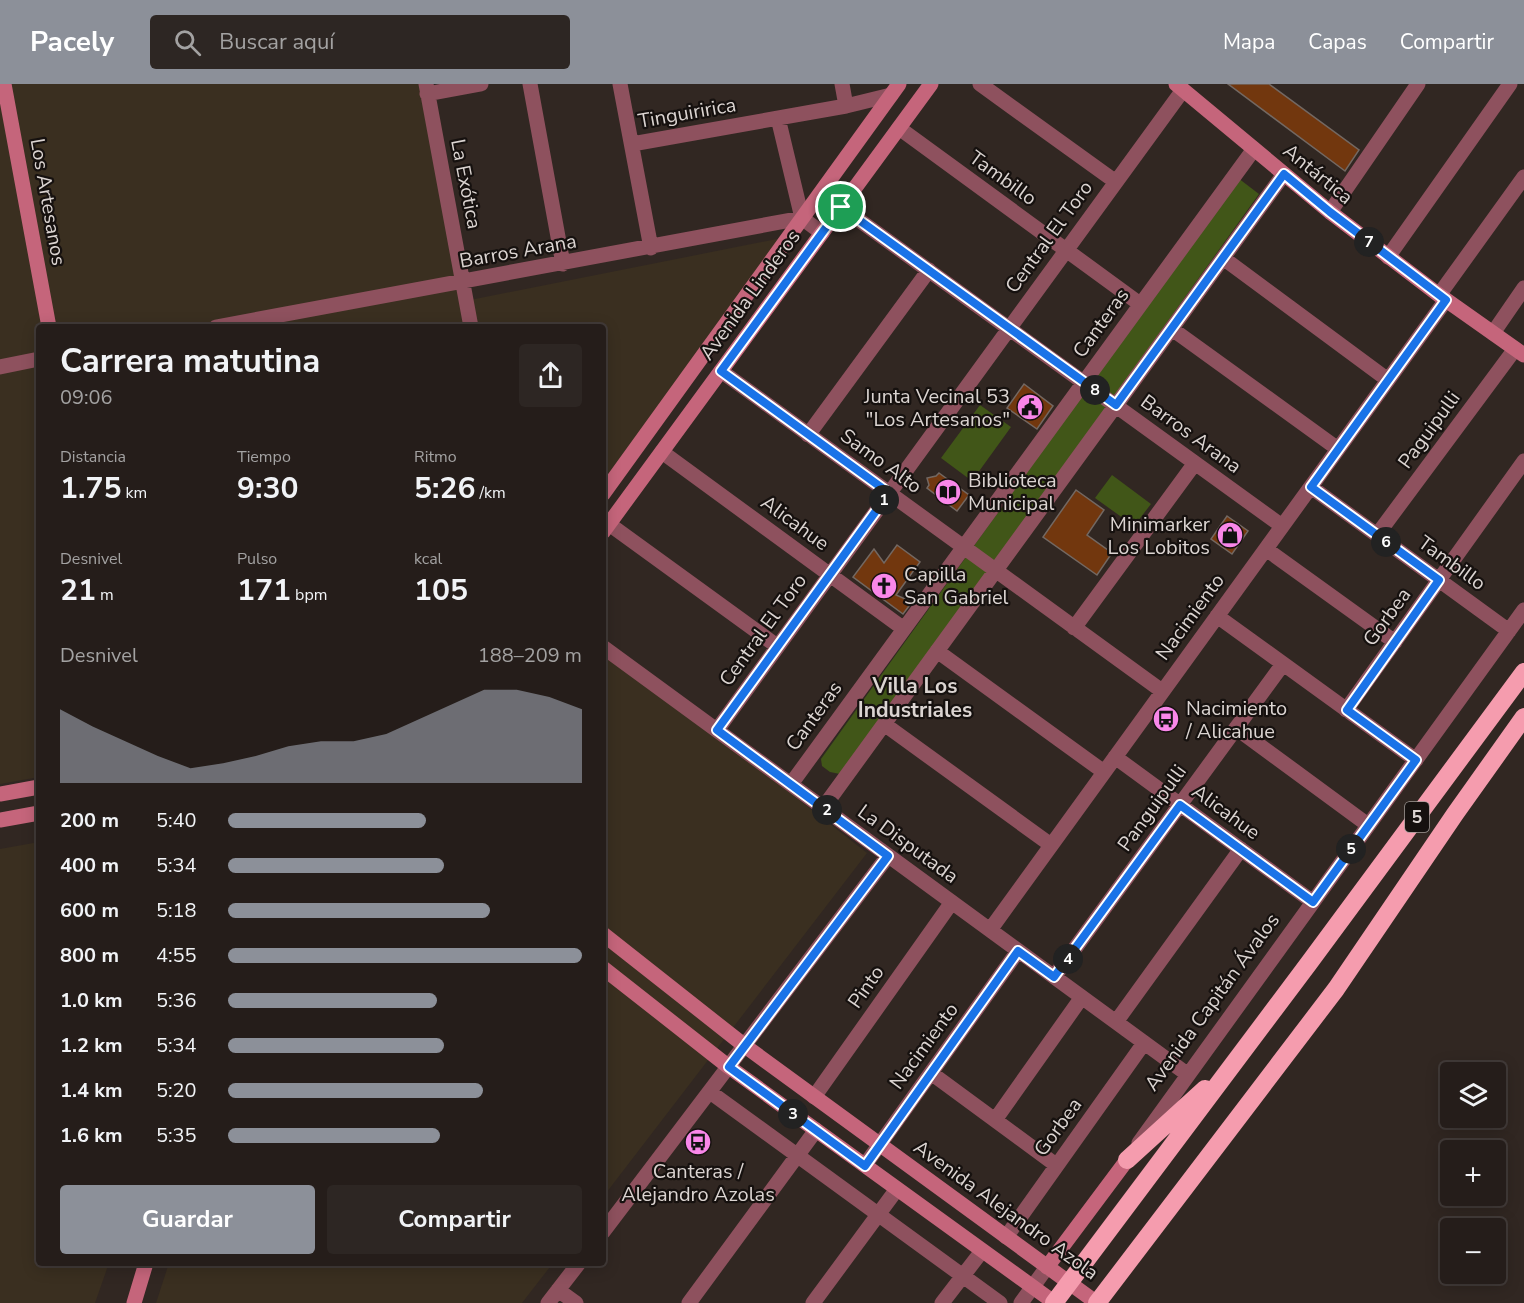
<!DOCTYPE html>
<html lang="es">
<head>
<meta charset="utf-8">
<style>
  body { margin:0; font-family:"Nunito Sans",sans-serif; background:#2d2623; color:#f1f3f6; height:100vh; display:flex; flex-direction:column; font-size:22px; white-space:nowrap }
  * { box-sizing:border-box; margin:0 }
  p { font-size:20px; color:#a3a2a2 }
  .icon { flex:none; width:33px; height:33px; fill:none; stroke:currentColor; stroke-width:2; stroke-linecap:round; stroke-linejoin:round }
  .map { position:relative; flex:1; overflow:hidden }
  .drawer { position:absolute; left:36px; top:240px; width:570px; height:942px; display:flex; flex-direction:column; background:#251d1a; border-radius:6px; box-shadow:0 3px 15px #0003,0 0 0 2px #423b39 }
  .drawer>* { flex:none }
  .controls { position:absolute; left:1440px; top:978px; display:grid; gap:12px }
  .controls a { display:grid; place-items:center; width:66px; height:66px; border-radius:6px; background:#251d1a; box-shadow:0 3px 15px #0003,0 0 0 2px #423b39; font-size:30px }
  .pin { position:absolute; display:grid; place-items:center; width:51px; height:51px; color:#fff; margin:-26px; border:3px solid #fff; border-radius:50%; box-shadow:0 2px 6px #0007 }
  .km { position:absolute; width:30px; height:30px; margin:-15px; border-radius:50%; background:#222; color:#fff; font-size:16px; line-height:30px; text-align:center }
  .round { display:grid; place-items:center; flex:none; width:63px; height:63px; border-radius:6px; background:#2d2623 }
  .overview { display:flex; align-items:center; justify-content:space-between; height:102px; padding:0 24px }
  h1 { font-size:33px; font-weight:700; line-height:45px }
  .stats { display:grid; grid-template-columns:repeat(3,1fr); gap:9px; height:102px; padding:6px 24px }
  .stats div { display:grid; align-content:center }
  .stats b { font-size:30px; font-weight:700 }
  .stats small { font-size:16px; font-weight:400 }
  .stats p { font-size:16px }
  .chart { height:168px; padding:12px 24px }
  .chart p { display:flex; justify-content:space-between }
  .chart svg { width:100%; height:108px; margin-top:6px; fill:#8c9099; opacity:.7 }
  .primary-button { display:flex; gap:12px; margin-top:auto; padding:12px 24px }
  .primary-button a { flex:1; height:69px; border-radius:6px; background:#8c9099; color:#fff; font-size:24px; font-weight:700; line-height:69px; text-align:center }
  .primary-button a+a { background:#2d2623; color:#f1f3f6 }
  ul { padding:0 24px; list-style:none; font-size:20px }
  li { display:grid; grid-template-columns:96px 72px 1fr; align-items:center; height:45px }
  li i { height:15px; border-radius:8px; background:#8c9099 }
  header { display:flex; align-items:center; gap:36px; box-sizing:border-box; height:84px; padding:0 30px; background:#8c9099; color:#fff }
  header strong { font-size:28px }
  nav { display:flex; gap:33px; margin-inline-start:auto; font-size:21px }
  .search { width:420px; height:54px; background:#2d2623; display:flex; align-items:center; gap:15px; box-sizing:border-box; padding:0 21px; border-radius:6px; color:#a3a2a2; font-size:22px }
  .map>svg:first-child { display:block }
</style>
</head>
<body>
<header>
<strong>Pacely</strong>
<div class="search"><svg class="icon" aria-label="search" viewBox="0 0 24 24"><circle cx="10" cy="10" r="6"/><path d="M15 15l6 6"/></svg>Buscar aquí</div>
<nav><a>Mapa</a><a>Capas</a><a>Compartir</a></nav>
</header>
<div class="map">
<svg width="1524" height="1219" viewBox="0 0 1524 1219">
  <rect width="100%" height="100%" fill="#312722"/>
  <!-- industrial -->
  <path fill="#3a2f20" d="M0 0H422L465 217 782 154 603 397V243H39V693L0 700Z
    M603 562 867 769 603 1113Z
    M39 758V1179H109L95 1219H0V765Z
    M169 1179H553L522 1219H156Z"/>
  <!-- green -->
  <path fill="#415618" d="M1238 94 1259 110 985 492 840 690 830 688 822 682 821 675Z
    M980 321 1011 343 972 397 941 374Z
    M1112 391 1151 420 1134 442 1095 414Z"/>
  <!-- building -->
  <path fill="#72370e" stroke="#736862" stroke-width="1.5" d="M1228 0H1269L1359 66 1345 87Z
    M1024 300 1053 322 1037 345 1007 324Z
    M939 389 969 411 957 427 927 404 929 401 927 394 936 392Z
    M1076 406 1104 426 1087 451 1112 469 1097 491 1043 453Z
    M1227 432 1248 447 1232 470 1211 455Z
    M897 461 920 478 896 511 912 518 903 530 853 493 874 465 884 479Z"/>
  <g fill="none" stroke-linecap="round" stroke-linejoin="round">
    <!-- street -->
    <path stroke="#8e515e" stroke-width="15" d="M426 0 471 243
      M530 0 563 180
      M620 0 651 164
      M842 0 846 22
      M980 0 1116 98
      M427 10 481 0
      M778 34 802 134
      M899 44 1140 220
      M632 60 846 22 891 11
      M841 123 1282 442
      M1330 128 1418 0
      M1388 173 1510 0
      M1223 174 1388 296
      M1439 211 1524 93
      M216 243 802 134 822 149
      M1172 245 1338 365
      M1493 249 1524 204
      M0 283 39 275
      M721 287 1162 607
      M808 351 929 186
      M662 368 904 545
      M1311 403 1509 547
      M609 440 777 562
      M1377 451 1515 265
      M1266 465 1395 558
      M1217 532 1416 676
      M1074 544 1195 379
      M603 563 1187 990
      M937 567 1104 688
      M1346 626 1524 377
      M884 640 1051 761
      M1236 644 1368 741
      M717 646 1183 6
      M1115 673 1313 818
      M791 700 1254 65
      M823 724 1284 90
      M990 846 1446 216
      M1054 893 1283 580
      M1116 938 1241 765
      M931 989 1056 1081
      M710 1008 1000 1219
      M814 1013 952 818
      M995 1036 1082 913
      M1139 1059 1524 526
      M865 1081 1018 867
      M603 1148 888 772
      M1006 1153 1144 959
      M558 1206 576 1219
      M548 1219 579 1179
      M689 1219 816 1046
      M813 1219 897 1105
      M942 1219 982 1167
      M1021 1219 1047 1183"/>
    <!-- secondary -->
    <path stroke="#c5657b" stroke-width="15" d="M4 0 49 243
      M1176 0 1330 128 1439 211 1524 271
      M603 410 899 0
      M603 448 931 0
      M0 710 39 703
      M0 736 39 729
      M603 850 745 962 1097 1219
      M603 884 729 983 1055 1219
      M1047 1183 1127 1076
      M134 1219 146 1179"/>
    <!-- highway -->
    <path stroke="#f59cae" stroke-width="18" d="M1127 1076 1205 1005
      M1054 1219 1309 879 1524 588
      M1097 1219 1336 905 1455 730 1524 633"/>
  </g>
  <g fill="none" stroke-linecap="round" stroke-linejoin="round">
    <defs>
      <path id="route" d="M1284 90 1330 128 1446 216 1311 403 1439 496 1347 626 1416 676 1313 818 1180 721 1054 893 1018 867 865 1082 729 983 888 772 717 646 889 409 721 287 841 123 1116 321Z"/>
    </defs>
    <!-- route casing -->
    <use href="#route" stroke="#fff" stroke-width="12"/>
    <!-- route -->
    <use href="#route" stroke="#1a73e8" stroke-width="8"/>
  </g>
  <!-- icons -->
  <defs>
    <symbol id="civic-disc" viewBox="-11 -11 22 22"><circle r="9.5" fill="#f987e9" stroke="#16110f"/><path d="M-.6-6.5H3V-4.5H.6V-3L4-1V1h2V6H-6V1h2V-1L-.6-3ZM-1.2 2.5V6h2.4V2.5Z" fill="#111"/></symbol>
    <symbol id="library-disc" viewBox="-11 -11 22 22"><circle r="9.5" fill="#f987e9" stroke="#16110f"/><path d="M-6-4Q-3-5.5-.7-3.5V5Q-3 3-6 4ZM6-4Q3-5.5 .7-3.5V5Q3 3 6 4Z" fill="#111"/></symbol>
    <symbol id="shop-disc" viewBox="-11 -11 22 22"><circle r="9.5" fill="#f987e9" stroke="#16110f"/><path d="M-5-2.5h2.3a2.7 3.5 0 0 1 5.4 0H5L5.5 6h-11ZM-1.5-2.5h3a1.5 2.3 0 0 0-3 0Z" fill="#111"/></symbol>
    <symbol id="church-disc" viewBox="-11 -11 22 22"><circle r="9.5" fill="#f987e9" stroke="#16110f"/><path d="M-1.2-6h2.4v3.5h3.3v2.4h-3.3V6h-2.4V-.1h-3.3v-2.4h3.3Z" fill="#111"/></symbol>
    <symbol id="bus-disc" viewBox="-11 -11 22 22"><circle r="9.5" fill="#f987e9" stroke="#16110f"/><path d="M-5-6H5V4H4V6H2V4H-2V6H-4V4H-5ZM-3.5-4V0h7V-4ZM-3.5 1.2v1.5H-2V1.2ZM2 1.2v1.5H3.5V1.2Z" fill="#111"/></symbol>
  </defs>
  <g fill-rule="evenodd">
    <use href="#civic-disc" x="1015" y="308" width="30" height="30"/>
    <use href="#library-disc" x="933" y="393" width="30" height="30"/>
    <use href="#shop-disc" x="1215" y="436" width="30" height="30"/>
    <use href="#church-disc" x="869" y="487" width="30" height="30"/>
    <use href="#bus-disc" x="1151" y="620" width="30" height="30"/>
    <use href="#bus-disc" x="683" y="1043" width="30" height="30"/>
  </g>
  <g text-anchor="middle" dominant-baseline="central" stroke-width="4.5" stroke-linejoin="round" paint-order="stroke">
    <!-- shield labels -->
    <rect fill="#16110f" stroke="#a09a97" stroke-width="1.5" x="1405" y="718" width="24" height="30" rx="4.5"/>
    <g font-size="18" font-weight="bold" fill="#dbd4d1">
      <text x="1417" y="733">5</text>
    </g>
    <!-- street labels -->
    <g font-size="20" fill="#dbd4d1" stroke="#16110f">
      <text transform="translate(687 29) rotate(-10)">Tinguiririca</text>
      <text transform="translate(1318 90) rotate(39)">Antártica</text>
      <text transform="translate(1003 94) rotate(36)">Tambillo</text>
      <text transform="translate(466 100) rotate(79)">La Exótica</text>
      <text transform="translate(48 118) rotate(80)">Los Artesanos</text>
      <text transform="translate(1049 153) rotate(-54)">Central El Toro</text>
      <text transform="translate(518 167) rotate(-10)">Barros Arana</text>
      <text transform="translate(750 211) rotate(-54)">Avenida Linderos</text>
      <text transform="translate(1101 239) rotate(-54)">Canteras</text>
      <text transform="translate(1429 346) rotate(-54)">Paguipulli</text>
      <text transform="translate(1191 350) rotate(36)">Barros Arana</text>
      <text transform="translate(881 377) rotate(36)">Samo Alto</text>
      <text transform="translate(795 439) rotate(36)">Alicahue</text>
      <text transform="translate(1452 479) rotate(36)">Tambillo</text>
      <text transform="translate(1190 533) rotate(-54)">Nacimiento</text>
      <text transform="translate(1387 533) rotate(-54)">Gorbea</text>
      <text transform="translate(763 546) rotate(-54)">Central El Toro</text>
      <text transform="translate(814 632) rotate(-54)">Canteras</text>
      <text transform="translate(1152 724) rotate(-54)">Panguipulli</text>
      <text transform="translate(1226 728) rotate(36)">Alicahue</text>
      <text transform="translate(908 760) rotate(36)">La Disputada</text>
      <text transform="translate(866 903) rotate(-55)">Pinto</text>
      <text transform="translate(1212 918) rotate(-54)">Avenida Capitán Ávalos</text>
      <text transform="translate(924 962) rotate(-54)">Nacimiento</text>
      <text transform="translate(1058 1043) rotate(-54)">Gorbea</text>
      <text transform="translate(1006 1126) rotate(36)">Avenida Alejandro Azola</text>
    </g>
    <!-- poi labels -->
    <g font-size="20" fill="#dbd4d1" stroke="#16110f" text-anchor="start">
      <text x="1010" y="312" text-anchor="end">Junta Vecinal 53<tspan x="1010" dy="23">"Los Artesanos"</tspan></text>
      <text x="968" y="396">Biblioteca<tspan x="968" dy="23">Municipal</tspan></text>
      <text x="1210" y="440" text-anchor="end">Minimarker<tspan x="1210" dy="23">Los Lobitos</tspan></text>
      <text x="904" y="490">Capilla<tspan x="904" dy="23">San Gabriel</tspan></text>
      <text x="1186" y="624">Nacimiento<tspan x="1186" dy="23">/ Alicahue</tspan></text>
      <text x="698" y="1087" text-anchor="middle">Canteras /<tspan x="698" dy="23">Alejandro Azolas</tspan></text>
    </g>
    <!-- neighbourhood labels -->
    <g font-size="21" font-weight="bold" fill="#dbd4d1" stroke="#16110f">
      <text x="915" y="602">Villa Los<tspan x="915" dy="24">Industriales</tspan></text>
    </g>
  </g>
</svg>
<div class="controls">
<a><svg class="icon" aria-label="layers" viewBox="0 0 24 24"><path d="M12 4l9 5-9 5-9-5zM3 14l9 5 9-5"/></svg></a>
<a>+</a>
<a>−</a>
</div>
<div class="pin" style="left:841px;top:123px;background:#1e9e55"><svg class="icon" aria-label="arrive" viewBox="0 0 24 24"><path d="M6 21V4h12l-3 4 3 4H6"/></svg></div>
<b class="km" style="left:884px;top:416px">1</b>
<b class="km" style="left:827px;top:726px">2</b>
<b class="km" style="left:793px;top:1030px">3</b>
<b class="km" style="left:1068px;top:875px">4</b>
<b class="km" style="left:1351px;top:765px">5</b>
<b class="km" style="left:1386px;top:458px">6</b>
<b class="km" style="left:1369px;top:158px">7</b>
<b class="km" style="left:1095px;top:306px">8</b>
<section class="drawer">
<div class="overview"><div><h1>Carrera matutina</h1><p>09:06</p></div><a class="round"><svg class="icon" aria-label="share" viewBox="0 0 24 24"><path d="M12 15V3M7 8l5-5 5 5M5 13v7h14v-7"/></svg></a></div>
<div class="stats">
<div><p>Distancia</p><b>1.75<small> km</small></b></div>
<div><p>Tiempo</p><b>9:30</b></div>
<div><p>Ritmo</p><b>5:26<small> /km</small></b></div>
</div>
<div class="stats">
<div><p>Desnivel</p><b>21<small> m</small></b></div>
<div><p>Pulso</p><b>171<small> bpm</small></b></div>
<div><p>kcal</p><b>105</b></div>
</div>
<div class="chart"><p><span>Desnivel</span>188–209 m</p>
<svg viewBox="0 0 160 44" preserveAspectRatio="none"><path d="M0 44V14L10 21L20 27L30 33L40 38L50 36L60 33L70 29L80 27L90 27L100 24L110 18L120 12L130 6L140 6L150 9L160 14V44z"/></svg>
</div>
<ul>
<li><b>200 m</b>5:40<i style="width:56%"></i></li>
<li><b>400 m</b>5:34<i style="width:61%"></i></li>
<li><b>600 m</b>5:18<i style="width:74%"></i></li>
<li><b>800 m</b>4:55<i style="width:100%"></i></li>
<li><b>1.0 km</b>5:36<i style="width:59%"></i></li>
<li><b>1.2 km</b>5:34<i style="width:61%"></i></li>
<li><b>1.4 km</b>5:20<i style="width:72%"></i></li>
<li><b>1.6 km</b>5:35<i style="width:60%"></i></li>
</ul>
<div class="primary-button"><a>Guardar</a><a>Compartir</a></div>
</section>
</div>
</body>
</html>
